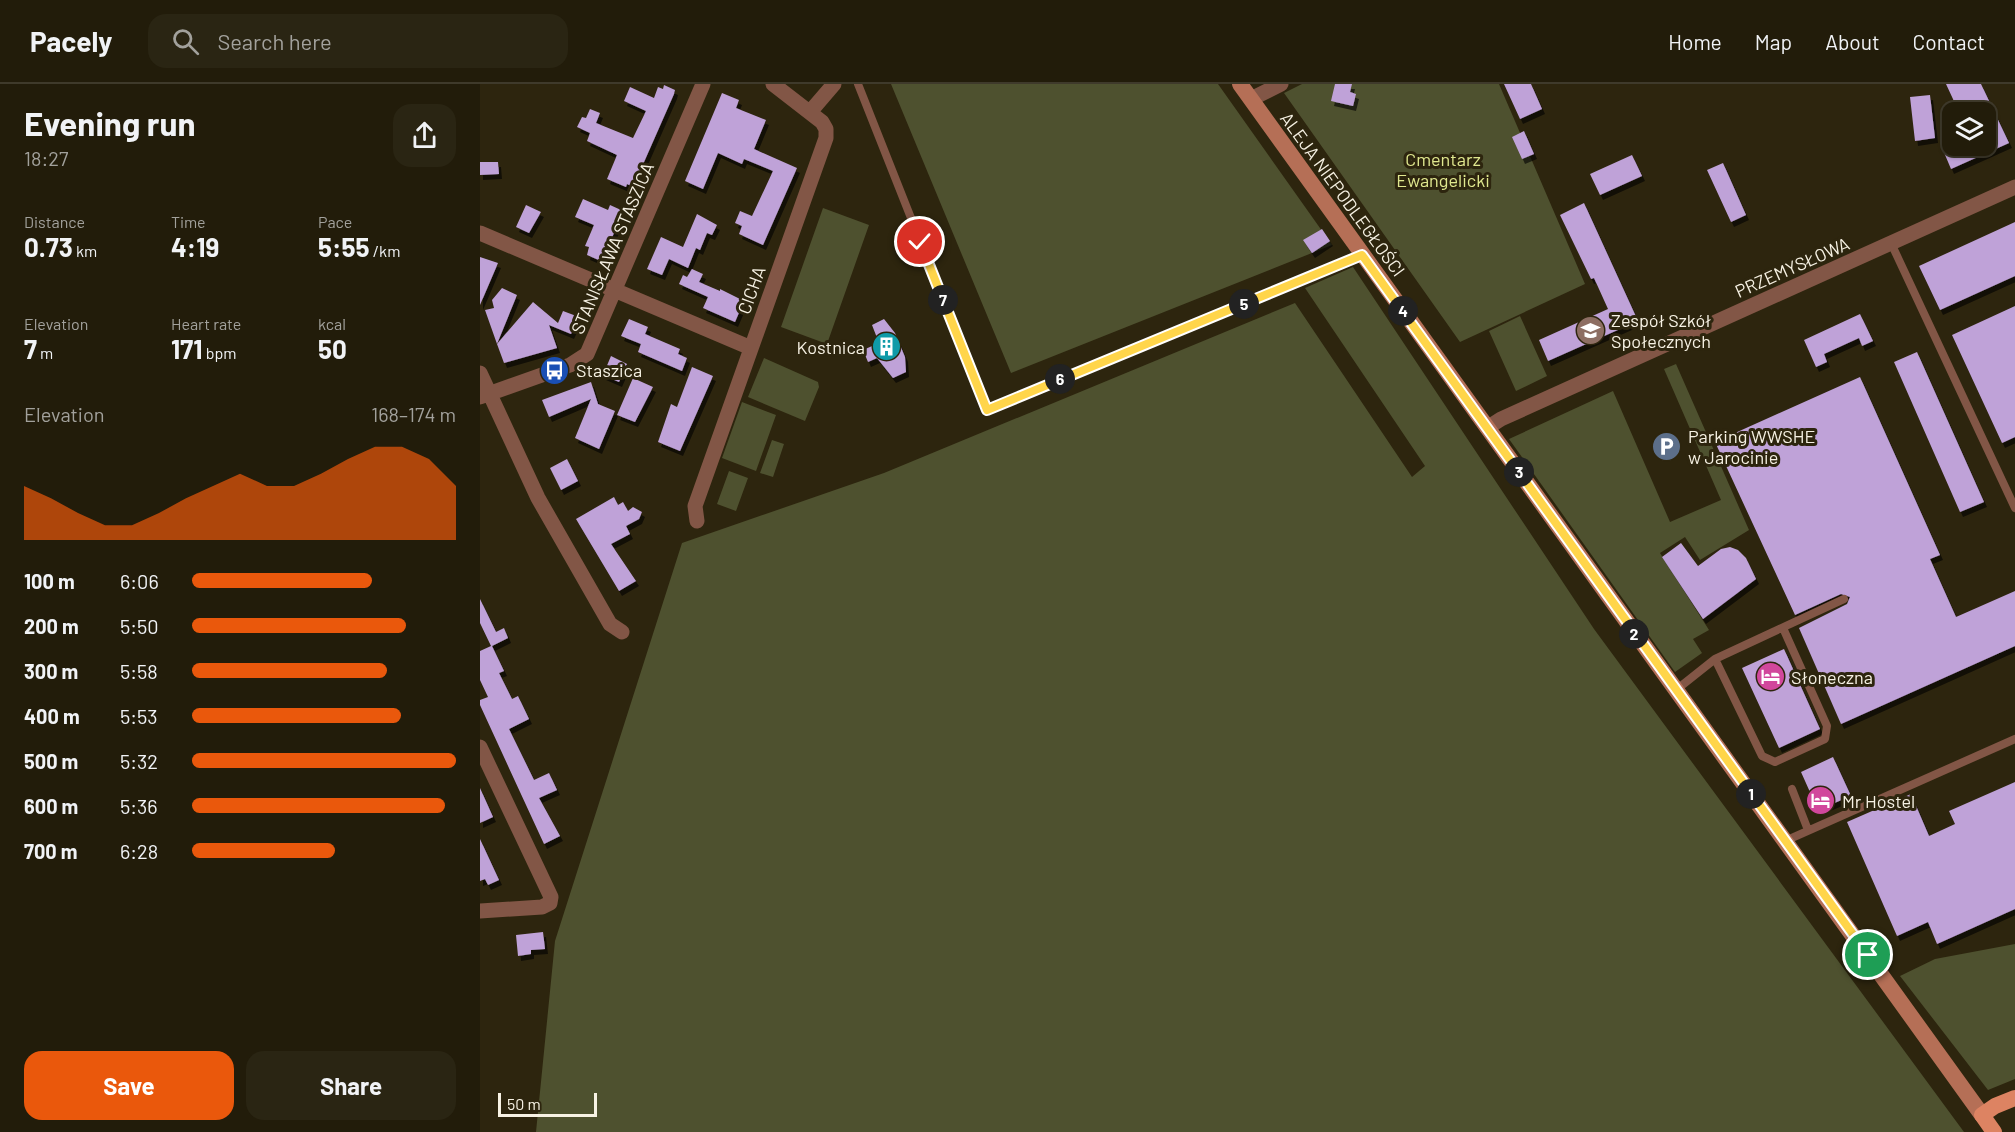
<!DOCTYPE html>
<html lang="en">
<head>
<meta charset="utf-8">
<style>
  body { margin:0; font-family:Barlow,sans-serif; background:#2a2513; color:#f1f3f6; height:100vh; display:flex; flex-direction:column; font-size:22px; white-space:nowrap }
  * { box-sizing:border-box; margin:0 }
  p { font-size:20px; color:#a2a19c }
  .icon { flex:none; width:33px; height:33px; fill:none; stroke:currentColor; stroke-width:2; stroke-linecap:round; stroke-linejoin:round }
  .map { position:relative; flex:1; overflow:hidden }
  .side { display:flex; flex-direction:column; background:#221c0a; width:480px }
  .side>* { flex:none }
  .controls { position:absolute; left:1462px; top:18px; display:grid; gap:12px }
  .controls a { display:grid; place-items:center; width:54px; height:54px; border-radius:12px; background:#221c0a; box-shadow:0 2px 4px #0004,0 0 0 2px #3f3a2b; font-size:30px }
  .scale { position:absolute; left:18px; bottom:15px; width:99px; box-sizing:border-box; padding-left:6px; border:3px solid #f7f2e4; border-top:0; font-size:16px; line-height:21px; white-space:nowrap; color:#f7f2e4; -webkit-text-stroke:4px #2d250e; paint-order:stroke }
  .pin { position:absolute; display:grid; place-items:center; width:51px; height:51px; color:#fff; margin:-26px; border:3px solid #fff; border-radius:50%; box-shadow:0 2px 6px #0007 }
  .km { position:absolute; width:30px; height:30px; margin:-15px; border-radius:50%; background:#222; color:#fff; font-size:16px; line-height:30px; text-align:center }
  .round { display:grid; place-items:center; flex:none; width:63px; height:63px; border-radius:18px; background:#2a2513 }
  .overview { display:flex; align-items:center; justify-content:space-between; height:102px; padding:0 24px }
  h1 { font-size:33px; font-weight:700; line-height:45px }
  .metrics { display:grid; grid-template-columns:repeat(3,1fr); gap:9px; height:102px; padding:6px 24px }
  .metrics div { display:grid; align-content:center }
  .metrics b { font-size:26px; font-weight:700 }
  .metrics small { font-size:16px; font-weight:400 }
  .metrics p { font-size:16px }
  .chart { height:168px; padding:12px 24px }
  .chart p { display:flex; justify-content:space-between }
  .chart svg { width:100%; height:108px; margin-top:6px; fill:#ea580c; opacity:.7 }
  .cta { display:flex; gap:12px; margin-top:auto; padding:12px 24px }
  .cta a { flex:1; height:69px; border-radius:18px; background:#ea580c; color:#fff; font-size:24px; font-weight:700; line-height:69px; text-align:center }
  .cta a+a { background:#2a2513; color:#f1f3f6 }
  ul { padding:0 24px; list-style:none; font-size:20px }
  li { display:grid; grid-template-columns:96px 72px 1fr; align-items:center; height:45px }
  li i { height:15px; border-radius:8px; background:#ea580c }
  header { display:flex; align-items:center; gap:36px; box-sizing:border-box; height:84px; padding:0 30px; background:#221c0a; border-bottom:2px solid #3f3a2b }
  header strong { font-size:28px }
  nav { display:flex; gap:33px; margin-inline-start:auto; font-size:21px }
  .search { width:420px; height:54px; background:#2a2513; display:flex; align-items:center; gap:15px; box-sizing:border-box; padding:0 21px; border-radius:18px; color:#a2a19c; font-size:22px }
  main { display:flex; flex:1; min-height:0 }
  .map>svg:first-child { display:block }
</style>
</head>
<body>
<header>
<strong>Pacely</strong>
<div class="search"><svg class="icon" aria-label="search" viewBox="0 0 24 24"><circle cx="10" cy="10" r="6"/><path d="M15 15l6 6"/></svg>Search here</div>
<nav><a>Home</a><a>Map</a><a>About</a><a>Contact</a></nav>
</header>
<main>
<section class="side">
<div class="overview"><div><h1>Evening run</h1><p>18:27</p></div><a class="round"><svg class="icon" aria-label="share" viewBox="0 0 24 24"><path d="M12 15V3M7 8l5-5 5 5M5 13v7h14v-7"/></svg></a></div>
<div class="metrics">
<div><p>Distance</p><b>0.73<small> km</small></b></div>
<div><p>Time</p><b>4:19</b></div>
<div><p>Pace</p><b>5:55<small> /km</small></b></div>
</div>
<div class="metrics">
<div><p>Elevation</p><b>7<small> m</small></b></div>
<div><p>Heart rate</p><b>171<small> bpm</small></b></div>
<div><p>kcal</p><b>50</b></div>
</div>
<div class="chart"><p><span>Elevation</span>168–174 m</p>
<svg viewBox="0 0 160 44" preserveAspectRatio="none"><path d="M0 44V22L10 27L20 33L30 38L40 38L50 33L60 27L70 22L80 17L90 22L100 22L110 17L120 11L130 6L140 6L150 11L160 22V44z"/></svg>
</div>
<ul>
<li><b>100 m</b>6:06<i style="width:68%"></i></li>
<li><b>200 m</b>5:50<i style="width:81%"></i></li>
<li><b>300 m</b>5:58<i style="width:74%"></i></li>
<li><b>400 m</b>5:53<i style="width:79%"></i></li>
<li><b>500 m</b>5:32<i style="width:100%"></i></li>
<li><b>600 m</b>5:36<i style="width:96%"></i></li>
<li><b>700 m</b>6:28<i style="width:54%"></i></li>
</ul>
<div class="cta"><a>Save</a><a>Share</a></div>
</section>
<div class="map">
<svg width="1535" height="1048" viewBox="0 0 1535 1048">
  <defs>
    <filter id="shadow"><feDropShadow dx="3" dy="5" stdDeviation="0" flood-color="#0009"/></filter>
  </defs>
  <rect width="100%" height="100%" fill="#2d250e"/>
  <!-- green -->
  <path fill="#4e512f" d="M411 0H738L852 161 531 289Z
    M822 0H1019L1105 200 980 258 804 9Z
    M343 124 389 141 347 260 301 243Z
    M873 183 1114 545 1484 1048H56L75 857 202 459 404 389 815 219 932 393 945 382 825 204Z
    M1040 232 1067 292 1036 307 1009 247Z
    M284 274 338 298 339 303 325 337 268 313Z
    M1196 280 1269 446 1220 476 1205 453 1180 469 1229 546 1213 555 1222 569 1195 588 1029 355 1133 307 1190 438 1241 416 1184 285Z
    M262 318 296 331 276 387 242 374Z
    M292 356 304 360 293 393 280 389Z
    M249 387 268 394 256 427 237 420Z
    M1535 860V995L1508 1006 1420 892 1455 875Z"/>
  <!-- building -->
  <path fill="#bfa2d8" filter="url(#shadow)" d="M855 0H872L870 8 876 10 873 22 851 17Z
    M1024 0H1051L1062 25 1040 35Z
    M1466 0H1501L1529 59 1471 85 1463 66 1473 62H1506V20L1488 28H1479Z
    M184 1 195 6 194 10 153 103 147 100 146 103 127 95 137 71 107 57 110 49 97 43 102 33 106 34 110 25 120 29 116 39 153 54 166 27 144 17 150 3 174 14 178 3 183 5Z
    M242 9 259 16 256 24 286 36 274 65 317 84 283 161 259 150 262 142 255 139 260 127 272 132 293 87 264 75 262 80 238 69 223 105 205 97Z
    M1450 11 1455 54 1435 57 1430 13Z
    M1044 47 1054 70 1042 75 1032 53Z
    M1152 71 1162 92 1120 111 1110 90Z
    M0 78H18L19 90 0 91Z
    M1243 79 1266 131 1251 138 1227 86Z
    M103 115 128 126 130 121 141 126 139 131 142 132 121 177 107 171 109 163 105 162 114 141 95 133Z
    M1104 119 1158 237 1068 277 1059 256 1128 225 1114 194 1111 195 1080 131Z
    M46 121 61 128 49 149 36 143Z
    M217 130 237 141 232 151 227 149 220 166 216 164 208 184 189 175 182 191 167 185 181 153 203 163Z
    M1535 138V192L1460 226 1439 182Z
    M842 145 850 157 832 169 823 156Z
    M0 173 18 179 0 221Z
    M212 185 223 190 219 198 240 207V205L264 217 255 238 223 224 228 213 199 200 203 191 207 193Z
    M22 204 37 211 17 260 5 226 14 224 12 216Z
    M53 218 78 239 83 227 99 233 91 250 69 241 77 264 24 279 17 260Z
    M1535 222V353L1522 359 1472 251Z
    M1380 230 1393 257 1382 262 1379 254 1344 270 1347 278 1336 283 1324 256Z
    M149 235 168 243 165 250 200 265 198 270 207 274 202 287 158 268 161 260 141 252Z
    M404 235 415 249 425 273 426 288 413 294 397 274 388 278 383 266 399 259 392 241Z
    M1437 268 1504 418 1480 428 1414 278Z
    M131 272 147 280 139 298 123 291Z
    M212 283 233 292 200 367 178 358 191 320 197 323Z
    M1380 293 1460 471 1450 475 1476 533 1535 507V562L1361 640 1319 544 1367 520 1370 513 1361 510 1315 531 1235 358Z
    M153 294 173 303 155 338 137 331Z
    M111 298 118 320 135 327 119 365 95 354 111 315 69 333 62 316Z
    M87 375 98 397 81 406 70 384Z
    M134 413 138 421 143 418 148 427 153 423 162 428 159 435 146 442 150 450 131 460 156 497 139 507 96 435Z
    M1201 459 1218 482 1241 465 1250 463 1258 466 1266 474 1276 495 1223 535 1182 473Z
    M0 515 16 548 24 544 28 554 12 562 24 587 19 589 32 615 38 612 49 635 29 645 54 696 69 689 77 706 59 714 80 752 64 760 0 621V616L8 613 0 596V567L11 562 0 539Z
    M1304 565 1340 645 1299 664 1262 584Z
    M1353 673 1371 712 1338 726 1321 688Z
    M1535 698V825L1457 860 1448 838 1417 852 1367 738 1431 710 1449 752 1475 740 1469 727Z
    M0 704 13 733 0 739Z
    M0 755 19 796 8 801 5 795 0 797Z
    M63 848 65 865 51 866V870L38 872 36 851Z"/>
  <g fill="none" stroke-linecap="round" stroke-linejoin="round">
    <!-- service -->
    <path stroke="#825646" stroke-width="8" d="M378 0 507 326 882 171
      M1411 159 1535 424
      M1235 575 1282 672 1295 678 1345 655 1347 642 1303 544
      M1196 606 1235 575 1364 515
      M1312 705 1328 746
      M1305 757 1535 655"/>
    <!-- minor -->
    <path stroke="#825646" stroke-width="15" d="M771 15 801 0
      M330 28 354 0
      M0 149 271 264
      M0 289 58 414 130 540 142 548
      M0 313 90 281 107 270 223 0
      M1007 344 1021 335 1535 103
      M217 437 215 422 346 54V45L342 38 293 0
      M0 663 71 813 70 819 62 823 0 827"/>
    <!-- secondary -->
    <path stroke="#b56f56" stroke-width="16" d="M760 0 1502 1031"/>
    <!-- primary -->
    <path stroke="#dd8362" stroke-width="16" d="M1514 1048 1502 1031 1515 1022 1535 1014"/>
  </g>
  <g fill="none" stroke-linecap="round" stroke-linejoin="round">
    <defs>
      <path id="route" d="M440 158 507 326 882 171 1388 871"/>
    </defs>
    <!-- route casing -->
    <use href="#route" stroke="#fff" stroke-width="12"/>
    <!-- route -->
    <use href="#route" stroke="#ffd54a" stroke-width="8"/>
  </g>
  <!-- icons -->
  <defs>
    <symbol id="school-disc" viewBox="-11 -11 22 22"><circle r="9.5" fill="#8d6e63" stroke="#2d250e"/><path d="M0-5L7-2L0 1L-7-2ZM-4 1L0 2.5L4 1V4Q0 6-4 4Z" fill="#fff"/></symbol>
    <symbol id="building-disc" viewBox="-11 -11 22 22"><circle r="9.5" fill="#0f9aa8" stroke="#2d250e"/><path d="M-4-6H4V6H1V3H-1V6H-4ZM-2.5-4.3h1.7v1.8h-1.7ZM.8-4.3h1.7v1.8H.8ZM-2.5-1h1.7V.8h-1.7ZM.8-1h1.7V.8H.8Z" fill="#fff"/></symbol>
    <symbol id="bus-disc" viewBox="-11 -11 22 22"><circle r="9.5" fill="#1a4fb4" stroke="#2d250e"/><path d="M-5-6H5V4H4V6H2V4H-2V6H-4V4H-5ZM-3.5-4V0h7V-4ZM-3.5 1.2v1.5H-2V1.2ZM2 1.2v1.5H3.5V1.2Z" fill="#fff"/></symbol>
    <symbol id="parking-disc" viewBox="-11 -11 22 22"><circle r="9.5" fill="#5c6f8a" stroke="#2d250e"/><path d="M-3.5-5.5H1a3.5 3.5 0 0 1 0 7H-1V5.5H-3.5ZM-1-3.4V-.6H.8a1.4 1.4 0 0 0 0-2.8Z" fill="#fff"/></symbol>
    <symbol id="hotel-disc" viewBox="-11 -11 22 22"><circle r="9.5" fill="#d1479c" stroke="#2d250e"/><path d="M-6-4.5h1.5V1H6V5H4.5V3h-9V5H-6ZM-4 0a1.8 1.8 0 1 1 3.6 0ZM.5 0V-2.5h3Q6-2.5 6 0Z" fill="#fff"/></symbol>
  </defs>
  <g fill-rule="evenodd">
    <use href="#school-disc" x="1094" y="230" width="33" height="33"/>
    <use href="#building-disc" x="390" y="246" width="33" height="33"/>
    <use href="#bus-disc" x="58" y="270" width="33" height="33"/>
    <use href="#parking-disc" x="1170" y="346" width="33" height="33"/>
    <use href="#hotel-disc" x="1274" y="576" width="33" height="33"/>
    <use href="#hotel-disc" x="1324" y="700" width="33" height="33"/>
  </g>
  <g text-anchor="middle" dominant-baseline="central" stroke-width="6" stroke-linejoin="round" paint-order="stroke">
    <!-- park labels -->
    <g font-size="18" fill="#e0e88f" stroke="#2d250e">
      <text x="963" y="75">Cmentarz<tspan x="963" dy="21">Ewangelicki</tspan></text>
    </g>
    <!-- street labels -->
    <g font-size="18" fill="#f7f2e4" stroke="#2d250e">
      <text transform="translate(863 110) rotate(54)">ALEJA NIEPODLEGŁOŚCI</text>
      <text transform="translate(132 164) rotate(-67)">STANISŁAWA STASZICA</text>
      <text transform="translate(1312 183) rotate(-24)">PRZEMYSŁOWA</text>
      <text transform="translate(271 206) rotate(-70)">CICHA</text>
    </g>
    <!-- poi labels -->
    <g font-size="18" fill="#f7f2e4" stroke="#2d250e" text-anchor="start">
      <text x="1131" y="236">Zespół Szkół<tspan x="1131" dy="21">Społecznych</tspan></text>
      <text x="385" y="263" text-anchor="end">Kostnica</text>
      <text x="96" y="286">Staszica</text>
      <text x="1208" y="352">Parking WWSHE<tspan x="1208" dy="21">w Jarocinie</tspan></text>
      <text x="1311" y="593">Słoneczna</text>
      <text x="1362" y="717">Mr Hostel</text>
    </g>
  </g>
</svg>
<div class="controls">
<a><svg class="icon" aria-label="layers" viewBox="0 0 24 24"><path d="M12 4l9 5-9 5-9-5zM3 14l9 5 9-5"/></svg></a>
</div>
<div class="scale">50 m</div>
<div class="pin" style="left:1388px;top:871px;background:#1e9e55"><svg class="icon" aria-label="arrive" viewBox="0 0 24 24"><path d="M6 21V4h12l-3 4 3 4H6"/></svg></div>
<div class="pin" style="left:440px;top:158px;background:#d93025"><svg class="icon" aria-label="check" viewBox="0 0 24 24"><path d="M5 12l5 5 9-10"/></svg></div>
<b class="km" style="left:1271px;top:710px">1</b>
<b class="km" style="left:1154px;top:550px">2</b>
<b class="km" style="left:1039px;top:388px">3</b>
<b class="km" style="left:923px;top:227px">4</b>
<b class="km" style="left:764px;top:220px">5</b>
<b class="km" style="left:580px;top:295px">6</b>
<b class="km" style="left:463px;top:216px">7</b>
</div>
</main>
</body>
</html>
